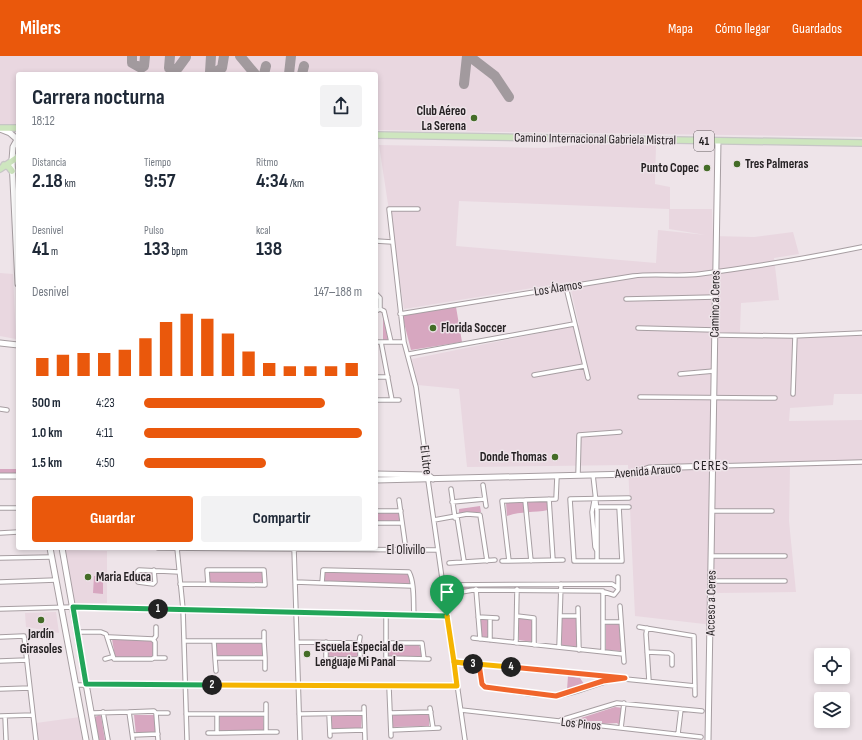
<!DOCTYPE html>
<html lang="es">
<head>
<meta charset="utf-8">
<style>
  body { margin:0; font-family:"Sofia Sans Condensed",sans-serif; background:#f2f2f3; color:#1f2937; height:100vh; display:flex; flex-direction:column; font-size:15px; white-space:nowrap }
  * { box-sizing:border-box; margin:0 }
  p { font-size:13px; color:#747a83 }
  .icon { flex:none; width:22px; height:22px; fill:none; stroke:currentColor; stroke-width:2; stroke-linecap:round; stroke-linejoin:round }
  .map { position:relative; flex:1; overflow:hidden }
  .details { position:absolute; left:16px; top:16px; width:362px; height:478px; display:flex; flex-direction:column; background:#fff; border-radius:4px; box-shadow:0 2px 6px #0003 }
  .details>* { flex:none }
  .buttons { position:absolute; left:814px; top:592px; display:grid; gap:8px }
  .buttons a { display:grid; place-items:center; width:36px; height:36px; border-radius:4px; background:#fff; box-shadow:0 2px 6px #0003; font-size:20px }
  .pin { position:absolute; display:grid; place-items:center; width:34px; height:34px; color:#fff; margin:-41px -17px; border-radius:50% 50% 50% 0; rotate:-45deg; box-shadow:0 0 4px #0007 }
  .pin .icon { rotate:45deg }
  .km { position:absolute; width:20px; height:20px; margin:-10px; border-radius:50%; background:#222; color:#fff; font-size:11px; line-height:20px; text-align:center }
  .round { display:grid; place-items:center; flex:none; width:42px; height:42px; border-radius:4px; background:#f2f2f3 }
  .headline { display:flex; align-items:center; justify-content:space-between; height:68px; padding:0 16px }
  h1 { font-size:22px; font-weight:700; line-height:30px }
  .metrics { display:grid; grid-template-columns:repeat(3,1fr); gap:6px; height:68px; padding:4px 16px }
  .metrics div { display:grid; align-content:center }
  .metrics b { font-size:20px; font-weight:700 }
  .metrics small { font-size:11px; font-weight:400 }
  .metrics p { font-size:11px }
  .chart { height:112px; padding:8px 16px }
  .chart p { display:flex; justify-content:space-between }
  .chart svg { width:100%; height:72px; margin-top:4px; stroke:#ea580c; stroke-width:6 }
  .primary-button { display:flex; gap:8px; margin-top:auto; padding:8px 16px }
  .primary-button a { flex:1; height:46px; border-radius:4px; background:#ea580c; color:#fff; font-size:16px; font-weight:700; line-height:46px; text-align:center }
  .primary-button a+a { background:#f2f2f3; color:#1f2937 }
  ul { padding:0 16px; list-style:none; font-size:13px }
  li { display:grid; grid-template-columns:64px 48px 1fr; align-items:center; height:30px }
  li i { height:10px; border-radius:5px; background:#ea580c }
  header { display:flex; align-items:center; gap:24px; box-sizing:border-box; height:56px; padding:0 20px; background:#ea580c; color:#fff }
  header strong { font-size:19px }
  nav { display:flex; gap:22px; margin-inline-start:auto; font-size:14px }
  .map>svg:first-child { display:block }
</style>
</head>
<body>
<header>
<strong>Milers</strong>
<nav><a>Mapa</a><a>Cómo llegar</a><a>Guardados</a></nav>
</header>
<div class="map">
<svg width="862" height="684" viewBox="0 0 862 684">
  <rect width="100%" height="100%" fill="#eee4e9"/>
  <!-- built -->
  <path fill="#e9d7e0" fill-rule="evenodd" d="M0 0H862V81L376 74V18H18V68H0Z
    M585 88 656 89 655 128 670 131V153H712L713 180 754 181 793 176 799 198 774 202 779 244 741 247 740 276 862 280V338H834L833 349 790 352 789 365 862 364V409L790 411 789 465 796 536 714 537 713 569 635 560 628 409 467 411 459 333 418 329 412 303 579 269 569 226 404 253 379 89 546 92ZM459 145 669 153V173L706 179 658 174 656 207 456 190Z
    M0 217 13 218 16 283 0 280Z
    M65 494 107 495V547L74 548Z
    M56 556 59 577 26 571 25 557Z
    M80 661 83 684H38L36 667Z"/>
  <!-- green -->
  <path fill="#d7a7c0" d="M456 251 462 286 411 294 402 259Z
    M383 260 390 284H383Z
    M0 413H18V417H0Z
    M547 444 548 454C534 457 520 455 507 460L506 447Z
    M480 450 481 456 459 459V453Z
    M376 457H399L400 465H376Z
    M141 514 151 515 153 517V524H139V516Z
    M324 514 409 517 410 528 324 526Z
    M210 516H262L263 526H210Z
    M94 520H103V538L93 537Z
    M471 531V533L446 536V532Z
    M562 562H577V591L562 590Z
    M480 563 489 564 488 582 482 581Z
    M519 563H532V586L519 584Z
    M606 568H619L621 595 606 594Z
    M112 583 153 584 154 600 152 602 115 601Z
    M217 587H262L263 600H217Z
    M329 588H356L359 589V600L357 602H329L327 590Z
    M389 588 419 589 422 600 388 601 387 589Z
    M568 620 580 622 584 628 567 634Z
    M615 651 623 652 621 668 619 669 617 667 602 668V665H579L578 663Z
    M361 658 362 660 361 673H330V660L332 659Z
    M428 658 429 660V670L393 671 391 660 394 659Z
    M99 659 101 660 105 684H99L95 661Z
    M134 659H155L156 677 136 678Z
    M219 660H263L264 675H220Z"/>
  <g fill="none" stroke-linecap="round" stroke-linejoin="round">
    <!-- taxiway -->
    <path stroke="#a29a9e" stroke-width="10" d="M132 0V7L141 12 144 10 145 0
      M170 0 169 12 173 14 178 12 186 1
      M211 0 210 16H216L222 12 224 0
      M240 0 255 18
      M469 0 495 20 509 41
      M264 18 266 10
      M289 18 291 0
      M302 18 304 10
      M464 28 467 0"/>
    <defs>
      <path id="street" d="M418 153H389L404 286 416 331 428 419
        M376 185 392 186
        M566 231 588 322
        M376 238 380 242V253L376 255
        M626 243 716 241
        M380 253 384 255 391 286
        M400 258 633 220C655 217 678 221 700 218 754 211 808 202 862 191
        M638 272 715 274
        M715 279 793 280 862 277
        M376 286H404
        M381 286 392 344
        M409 298 574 268
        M680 318 714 315
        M534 319 584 310
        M376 321H388
        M793 338 795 280
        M640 341 775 342
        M376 344H399
        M0 353 7 354
        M713 410 862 406
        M578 419 579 379 620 376
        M593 419 597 455V505
        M428 424 465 684
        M483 429 486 450
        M451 433 455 462
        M549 443 553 504
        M399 444 406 494
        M594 445 592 456 595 491 597 495
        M452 446 485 443
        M596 451H629
        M619 451 622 505H574L570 443 629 442
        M0 452H18
        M376 455H401
        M712 455H772
        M457 461 464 505
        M434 464 467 458 480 459 487 505
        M376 467H402
        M0 477 18 476
        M158 492 438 494
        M177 492 183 553 187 684
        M294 492 300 684
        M711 500H785
        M0 502 51 501
        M502 505 563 504
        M509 505 502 445 525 444
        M531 505 525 444 556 443 557 420
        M449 507 495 504
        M154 514 155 526 153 528 138 526 137 516 139 514 179 516
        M711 525H785
        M0 526 56 524
        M295 526 322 527
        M180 528 265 529 264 514H207L208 528
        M443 529 612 528 618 532
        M412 530 322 527 323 514 409 516C415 527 413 547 414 560
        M476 533 480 583
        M603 535V596
        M444 539 473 534 601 535 614 539 618 534V521
        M620 550 624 606
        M578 552 579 594
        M0 553 73 551 447 560
        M517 560 534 562V589
        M560 560H578
        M478 561 497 562
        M603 566H621
        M639 571 694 580 695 639
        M647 572 646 578 649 625
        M77 576H101L106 578 114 603H152L155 601V586L153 583 109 581
        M264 576V585
        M0 581 24 580 36 684
        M473 582 623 598
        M153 584 156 580V571
        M490 584V562
        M184 585H264L265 602H215L214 585
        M297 586 358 587 360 588V601L358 603H326V586
        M359 587 360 581
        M386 587H422L424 603
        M516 587 517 533
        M559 591 561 528
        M647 596 669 597 672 599V609
        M154 602H165
        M215 602 216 615
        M265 602V613
        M386 602 429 603
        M105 603 112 601
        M0 605 27 604
        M454 606 695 630
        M386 608V559
        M479 608 482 628 485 631C507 634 541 642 562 639 581 636 598 626 618 623
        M76 629 457 630
        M389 631 391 680
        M0 633 30 632
        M266 648V658
        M364 651 365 684
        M430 652 433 672
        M461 654 701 681
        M103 656 108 684
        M91 657 129 656
        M156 657H168
        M390 657 431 656
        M186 658H266V676L217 677V658
        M299 658 364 657
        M329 658 330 680
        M0 660 33 659
        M5 660 6 684
        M561 664 617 647 702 655
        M621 672 624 647
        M391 674 439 672
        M330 675 364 674
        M266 676H277
        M208 677H217
        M678 678 681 653
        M133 679 158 678
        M133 684 129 656 154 655 156 657 158 684"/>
      <path id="secondary" d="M0 73 10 77 18 84
        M18 82 13 91 12 104 18 228
        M0 287 18 289
        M376 418 428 419 433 423
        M0 420H18
        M376 424 632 418 649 412 713 410
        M50 492 86 684
        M62 492 96 684
        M708 684 718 85"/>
      <path id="primary" d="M0 72H18
        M376 79 862 87
        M4 109 9 111 12 115
        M0 113 18 101"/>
    </defs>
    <!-- street casing -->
    <use href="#street" stroke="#a79ea2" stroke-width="5.5"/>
    <!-- secondary casing -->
    <use href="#secondary" stroke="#a79ea2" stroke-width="7"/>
    <!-- primary casing -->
    <use href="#primary" stroke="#c7c6c6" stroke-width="8"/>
    <!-- street -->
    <use href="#street" stroke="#fff" stroke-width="3.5"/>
    <!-- secondary -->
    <use href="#secondary" stroke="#fff" stroke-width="5"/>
    <!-- primary -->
    <use href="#primary" stroke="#cee6bf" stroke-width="5.5"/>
  </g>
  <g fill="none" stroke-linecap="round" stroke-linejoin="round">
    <defs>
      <path id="split-1" d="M158 553 447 560"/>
      <path id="split-2" d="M158 553 73 551 86 628 212 629"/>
      <path id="split-3" d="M212 629 457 630 454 606 473 608"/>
      <path id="split-4" d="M473 608H479L482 628 485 631 556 640 603 625 625 622 511 611"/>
      <path id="split-5" d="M447 560 454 606 511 611"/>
    </defs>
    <!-- split-1 casing -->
    <use href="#split-1" stroke="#fff" stroke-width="8"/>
    <!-- split-2 casing -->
    <use href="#split-2" stroke="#fff" stroke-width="8"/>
    <!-- split-3 casing -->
    <use href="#split-3" stroke="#fff" stroke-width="8"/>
    <!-- split-4 casing -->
    <use href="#split-4" stroke="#fff" stroke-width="8"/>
    <!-- split-5 casing -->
    <use href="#split-5" stroke="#fff" stroke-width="8"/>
    <!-- split-1 -->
    <use href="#split-1" stroke="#22a559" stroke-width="5"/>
    <!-- split-2 -->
    <use href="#split-2" stroke="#22a559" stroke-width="5"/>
    <!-- split-3 -->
    <use href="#split-3" stroke="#f5b400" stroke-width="5"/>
    <!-- split-4 -->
    <use href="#split-4" stroke="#f0652b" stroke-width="5"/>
    <!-- split-5 -->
    <use href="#split-5" stroke="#f5b400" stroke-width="5"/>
  </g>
  <!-- markers -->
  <g fill="#446c27" stroke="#eee4e9" stroke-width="1.5">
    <circle cx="474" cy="62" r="4"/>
    <circle cx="737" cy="108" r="4"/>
    <circle cx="707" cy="112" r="4"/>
    <circle cx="433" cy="272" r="4"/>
    <circle cx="555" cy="401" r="4"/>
    <circle cx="88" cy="521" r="4"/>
    <circle cx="41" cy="564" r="4"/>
    <circle cx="307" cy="598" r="4"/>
  </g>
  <g text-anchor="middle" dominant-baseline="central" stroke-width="3" stroke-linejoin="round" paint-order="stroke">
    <!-- shield labels -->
    <rect fill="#eee4e9" stroke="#625c5f" stroke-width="1" x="694" y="75" width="20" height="20" rx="3"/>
    <g font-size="12" font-weight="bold" fill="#262224">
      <text x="704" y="85">41</text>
    </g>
    <!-- poi labels -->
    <g font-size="13" font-weight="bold" fill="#262224" stroke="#eee4e9" text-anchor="start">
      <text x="466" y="55" text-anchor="end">Club Aéreo<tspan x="466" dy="15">La Serena</tspan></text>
      <text x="745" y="108">Tres Palmeras</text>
      <text x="699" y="112" text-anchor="end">Punto Copec</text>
      <text x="441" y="272">Florida Soccer</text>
      <text x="547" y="401" text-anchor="end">Donde Thomas</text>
      <text x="96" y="521">Maria Educa</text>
      <text x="41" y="578" text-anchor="middle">Jardín<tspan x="41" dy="15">Girasoles</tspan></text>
      <text x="315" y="591">Escuela Especial de<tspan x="315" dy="15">Lenguaje Mi Panal</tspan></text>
    </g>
    <!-- street labels -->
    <g font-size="13" fill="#262224" stroke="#eee4e9">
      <text transform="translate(595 83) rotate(1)">Camino Internacional Gabriela Mistral</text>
      <text transform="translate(558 232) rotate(-9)">Los Álamos</text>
      <text transform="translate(715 248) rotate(-89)">Camino a Ceres</text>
      <text transform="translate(426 404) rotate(83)">El Litre</text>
      <text transform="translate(648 415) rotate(-5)">Avenida Arauco</text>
      <text x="406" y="494">El Olivillo</text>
      <text transform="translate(711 547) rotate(-89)">Acceso a Ceres</text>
      <text transform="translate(581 668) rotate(6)">Los Pinos</text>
    </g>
    <!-- neighbourhood labels -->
    <g font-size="14" letter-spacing="1" fill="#262224" stroke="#eee4e9">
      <text x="711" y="409">CERES</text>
    </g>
  </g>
</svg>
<div class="buttons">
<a><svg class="icon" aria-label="locate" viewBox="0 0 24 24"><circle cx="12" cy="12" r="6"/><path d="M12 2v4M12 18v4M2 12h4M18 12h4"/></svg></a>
<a><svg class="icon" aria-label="layers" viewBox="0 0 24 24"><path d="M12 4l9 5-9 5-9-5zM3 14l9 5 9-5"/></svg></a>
</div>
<div class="pin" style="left:447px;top:560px;background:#1e9e55"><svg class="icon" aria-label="arrive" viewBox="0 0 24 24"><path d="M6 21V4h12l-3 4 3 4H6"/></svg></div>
<b class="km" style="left:158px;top:553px">1</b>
<b class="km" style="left:212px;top:629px">2</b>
<b class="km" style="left:473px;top:608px">3</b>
<b class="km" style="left:511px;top:611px">4</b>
<section class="details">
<div class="headline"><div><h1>Carrera nocturna</h1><p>18:12</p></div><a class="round"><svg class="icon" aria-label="share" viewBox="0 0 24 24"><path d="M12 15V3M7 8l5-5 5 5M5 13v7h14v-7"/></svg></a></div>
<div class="metrics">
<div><p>Distancia</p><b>2.18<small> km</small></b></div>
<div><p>Tiempo</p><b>9:57</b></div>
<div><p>Ritmo</p><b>4:34<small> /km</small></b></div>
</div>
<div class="metrics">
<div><p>Desnivel</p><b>41<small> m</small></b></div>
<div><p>Pulso</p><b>133<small> bpm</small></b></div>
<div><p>kcal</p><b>138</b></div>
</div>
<div class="chart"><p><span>Desnivel</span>147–188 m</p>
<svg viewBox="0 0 160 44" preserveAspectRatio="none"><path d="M5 44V33M15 44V31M25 44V30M35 44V30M45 44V28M55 44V21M65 44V11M75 44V6M85 44V9M95 44V18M105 44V29M115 44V36M125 44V38M135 44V38M145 44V38M155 44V36"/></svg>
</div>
<ul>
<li><b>500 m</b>4:23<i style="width:83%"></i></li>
<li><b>1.0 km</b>4:11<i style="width:100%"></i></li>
<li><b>1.5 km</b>4:50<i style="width:56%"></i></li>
</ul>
<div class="primary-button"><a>Guardar</a><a>Compartir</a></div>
</section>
</div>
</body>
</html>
